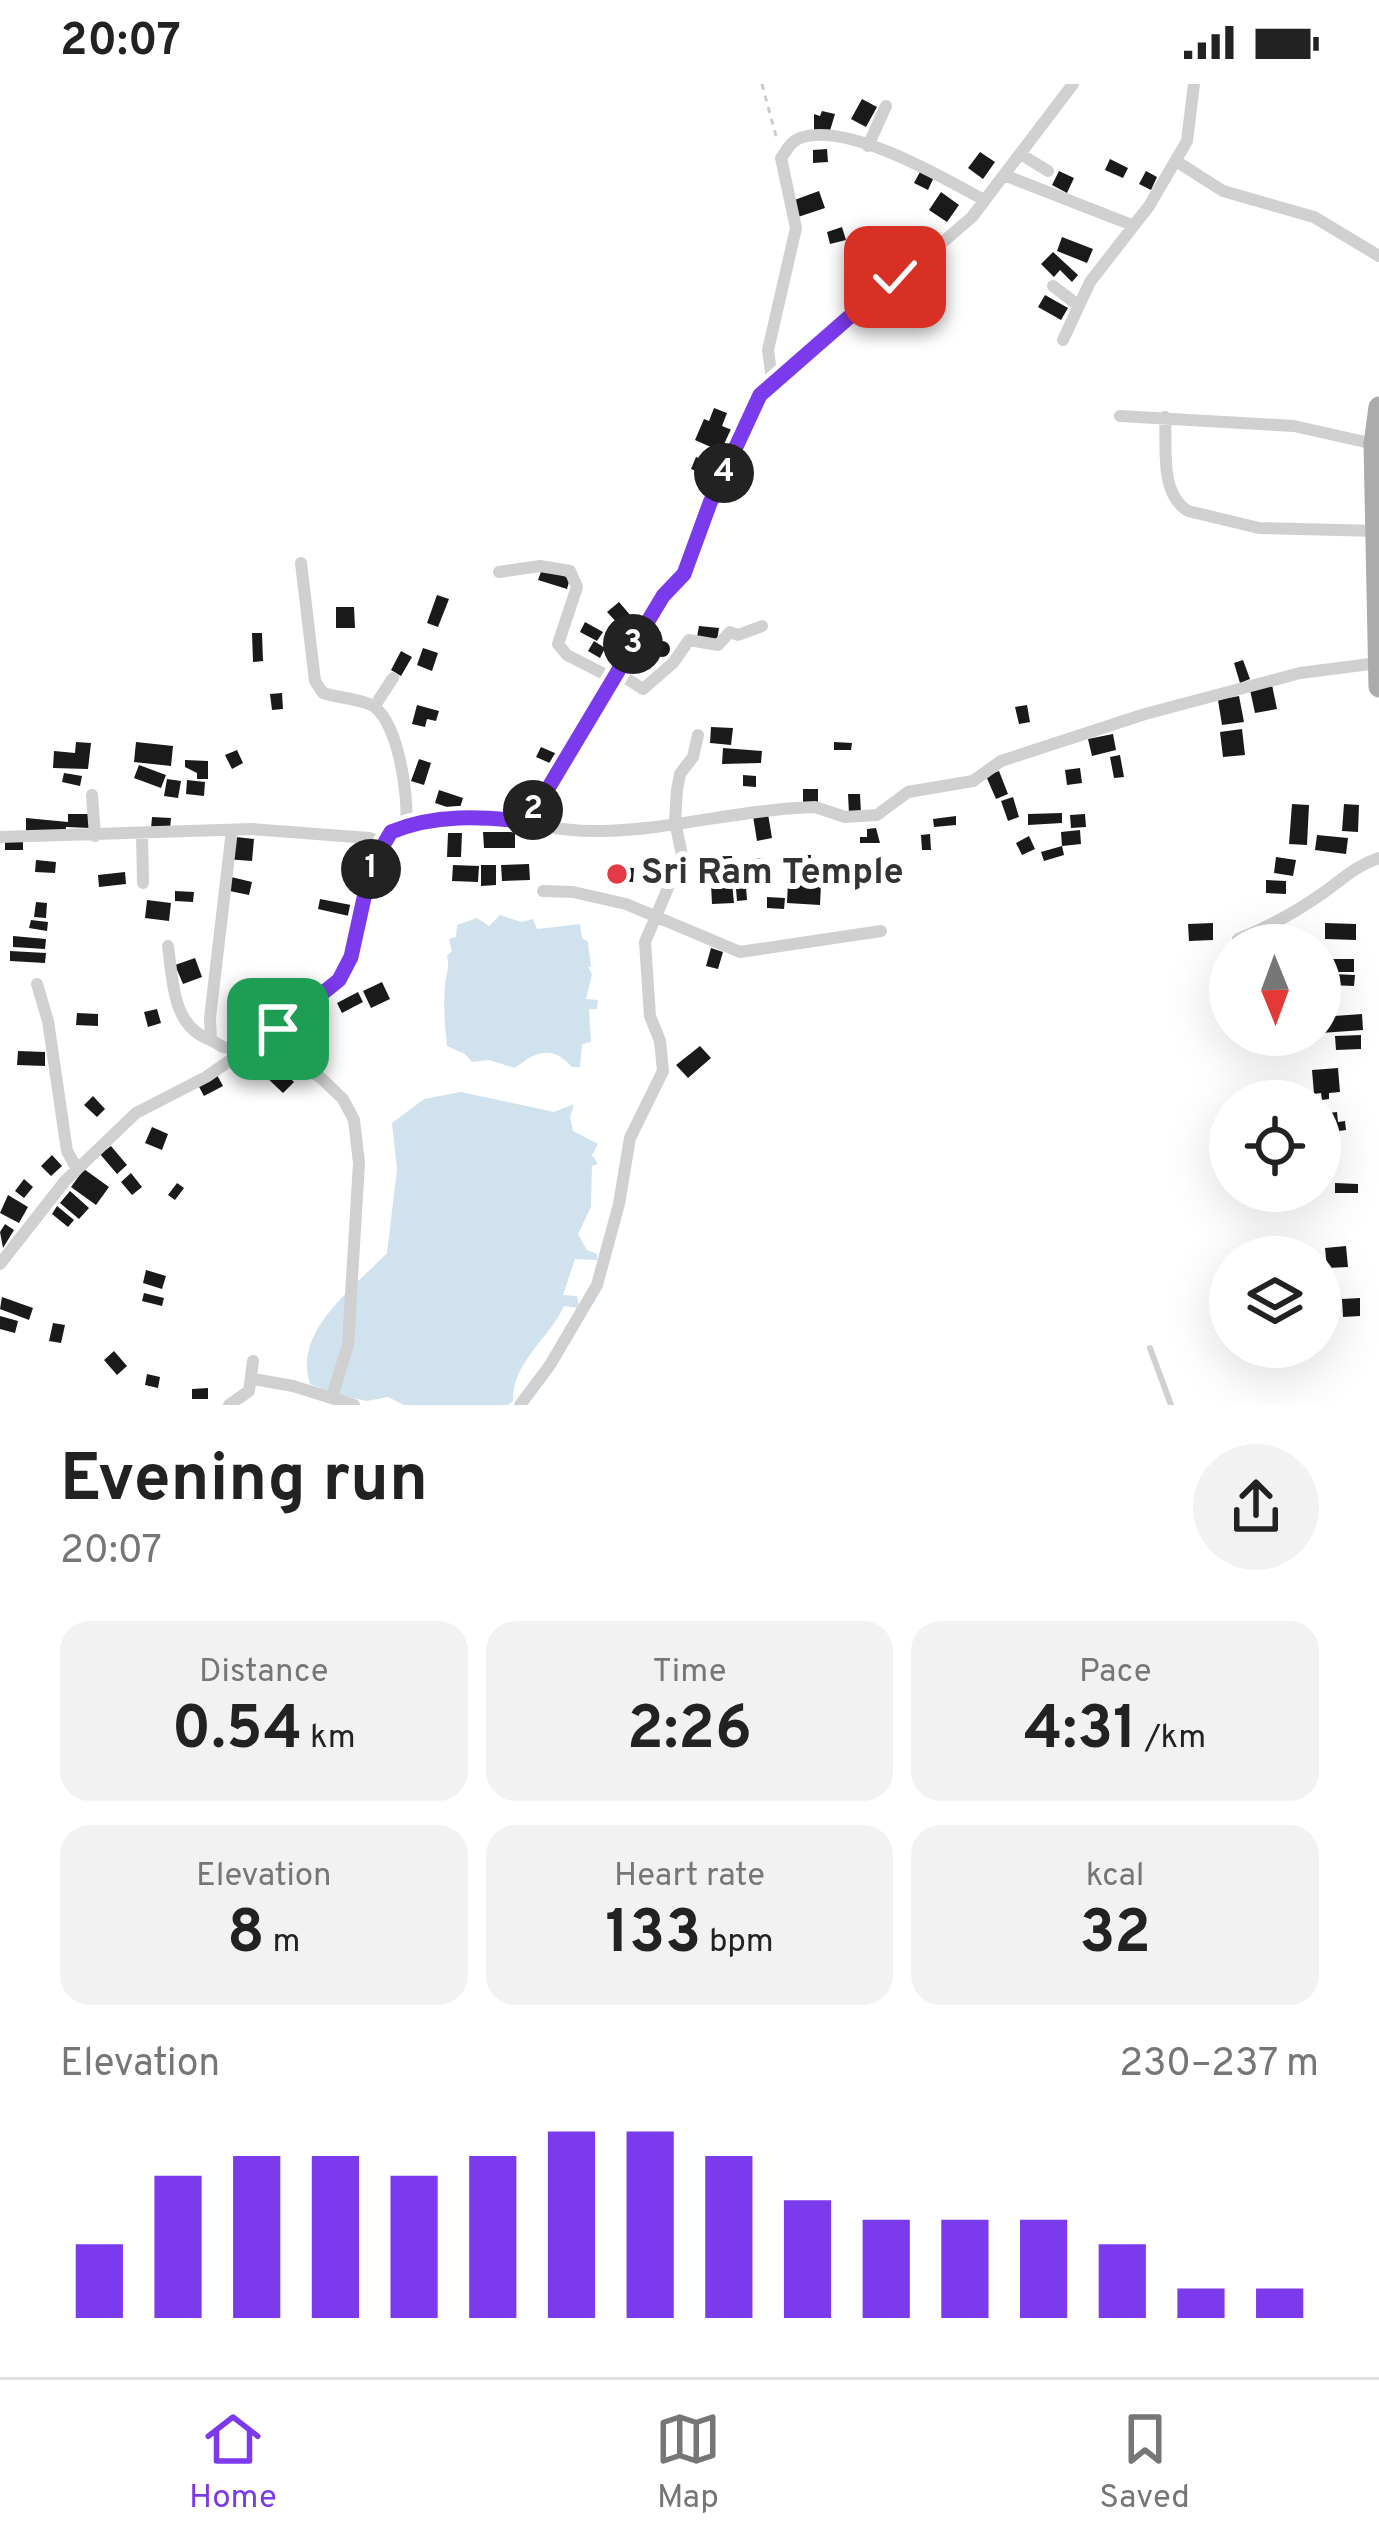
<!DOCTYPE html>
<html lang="en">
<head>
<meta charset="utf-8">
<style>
  body { margin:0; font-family:Overpass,sans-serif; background:#f2f2f2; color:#222; height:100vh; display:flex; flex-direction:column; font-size:45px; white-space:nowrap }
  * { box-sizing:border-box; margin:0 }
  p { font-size:39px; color:#767676 }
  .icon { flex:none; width:66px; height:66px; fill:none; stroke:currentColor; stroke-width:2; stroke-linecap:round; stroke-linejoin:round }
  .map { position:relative; height:1321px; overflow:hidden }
  .side { display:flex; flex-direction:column; background:#fff; flex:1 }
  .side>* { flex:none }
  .needle { width:78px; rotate:179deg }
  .buttons { position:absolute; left:1209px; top:840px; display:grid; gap:24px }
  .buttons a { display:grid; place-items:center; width:132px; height:132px; border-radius:50%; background:#fff; box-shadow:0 12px 48px #0002; font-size:60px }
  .pin { position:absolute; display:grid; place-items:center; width:102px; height:102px; color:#fff; margin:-51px; border-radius:24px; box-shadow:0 6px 18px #0006 }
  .km { position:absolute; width:60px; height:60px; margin:-30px; border-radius:50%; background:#222; color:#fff; font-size:33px; line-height:60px; text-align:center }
  .round { display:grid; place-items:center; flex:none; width:126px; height:126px; border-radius:63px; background:#f2f2f2 }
  .summary { display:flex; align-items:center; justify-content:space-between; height:204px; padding:0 60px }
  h1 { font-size:66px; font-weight:700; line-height:90px }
  .metrics { display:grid; grid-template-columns:repeat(3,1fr); gap:18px; height:204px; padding:12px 60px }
  .metrics div { display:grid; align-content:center; border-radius:30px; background:#f2f2f2; text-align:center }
  .metrics b { font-size:60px; font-weight:700 }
  .metrics small { font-size:33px; font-weight:400 }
  .metrics p { font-size:33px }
  .chart { height:336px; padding:24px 60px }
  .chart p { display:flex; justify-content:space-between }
  .chart svg { width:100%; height:216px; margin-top:12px; stroke:#7c3aed; stroke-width:6 }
  .status { display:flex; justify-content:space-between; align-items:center; height:84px; padding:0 60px; background:#fff; direction:ltr }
  .status svg { height:33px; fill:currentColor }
  .tab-bar { display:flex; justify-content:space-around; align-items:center; height:168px; border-top:3px solid #e0e0e0; background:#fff; font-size:33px; color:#767676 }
  .tab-bar a { display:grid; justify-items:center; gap:6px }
  .tab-bar .selected { color:#7c3aed }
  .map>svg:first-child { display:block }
</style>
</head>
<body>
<div class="status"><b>20:07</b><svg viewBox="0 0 49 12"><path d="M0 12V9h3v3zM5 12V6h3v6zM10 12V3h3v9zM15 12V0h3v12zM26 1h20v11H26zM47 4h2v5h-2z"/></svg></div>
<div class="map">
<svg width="1379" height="1321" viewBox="0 0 1379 1321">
  <rect width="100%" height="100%" fill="#fff"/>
  <!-- water -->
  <path fill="#cfe2ee" d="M500 831 521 838 533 835 537 845 580 840 582 854 588 858 591 883H588L592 890 586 915 598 916 597 925H589L591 958 582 960 580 983H572C552 961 536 967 515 984L489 976 472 978 465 970 447 962C445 944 443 921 445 902 446 889 450 885 447 872L452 867 449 855 456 853 457 841 477 834 489 842Z
    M461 1008 554 1028 574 1020 570 1033 573 1047 598 1060 592 1071 598 1080 592 1082 591 1123 578 1150 587 1166 597 1170V1176L575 1175 563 1211 577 1212 579 1224 564 1222C549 1255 512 1278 513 1317L508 1321H404L388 1313 367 1317 338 1311 310 1300C292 1247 355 1203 387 1169L397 1085 392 1039 424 1015Z"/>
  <!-- building -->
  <path fill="#1a1a1a" d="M862 15 877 23 866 43 851 35Z
    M822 27 835 30 829 50 814 46V30L820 32Z
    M827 65 828 78 813 79V66Z
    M980 68 995 78 983 95 968 84Z
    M1110 75 1128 84 1123 94 1105 86Z
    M921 86 934 93 928 106 914 99Z
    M1059 87 1074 94 1067 109 1052 101Z
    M1146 87 1157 93 1151 106 1139 100Z
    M819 107 825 124 795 134 789 118Z
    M941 108 959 121 947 138 929 126Z
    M842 143 846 156 830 160 827 148Z
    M1062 153 1093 165 1087 179 1057 167Z
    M1053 168 1078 191 1072 198 1060 186 1054 193 1041 180Z
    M894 205 904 220 896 225 886 210Z
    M1045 211 1068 224 1061 236 1038 223Z
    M714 324 727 329 722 342 732 346 722 368 695 356 704 335 709 337Z
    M696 373 720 383 715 395 691 385Z
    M542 485 570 494 567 505 538 496Z
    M437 511 449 515 438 543 427 539Z
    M619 518 631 532 620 542 607 528Z
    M336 523H354L355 544H336Z
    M585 538 603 548 597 557 580 548Z
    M699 542 719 544 717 556 697 553Z
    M252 549H262L263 577 253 578Z
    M594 557 605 564 600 574 588 567Z
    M654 565a8 8 0 1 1 16 0a8 8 0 1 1-16 0Z
    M423 564 438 569 432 587 417 581Z
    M401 567 412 573 401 592 391 586Z
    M1243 576 1250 595 1240 599 1234 579Z
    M1272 601 1277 625 1255 629 1250 606Z
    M282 609 283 625 272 626 270 610Z
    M1239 612 1244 638 1222 641 1218 616Z
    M417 621 439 627 436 637 427 635 425 643 412 640Z
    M1027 621 1030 638 1019 640 1015 623Z
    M711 643 733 644 731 661 710 659Z
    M1242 645 1245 671 1223 673 1220 648Z
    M1113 650 1116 666 1092 672 1088 655Z
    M76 658 91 659 88 685 53 684 54 667 75 669Z
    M136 658 173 662 171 682 134 678Z
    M834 658 852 659 851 666H834Z
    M541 663 557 670 552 680 536 673Z
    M723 664 762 667 761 679 722 680Z
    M237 666 243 679 232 685 225 671Z
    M1120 671 1124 693 1114 694 1110 673Z
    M419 675 431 679 424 701 411 697Z
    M185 676 208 677V695H197V689L185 683Z
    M139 681 166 691 161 704 134 694Z
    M1080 684 1082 699 1067 701 1065 686Z
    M999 687 1008 710 996 715 986 692Z
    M64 689 82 692 80 702 62 698Z
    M743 691 756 692V703L743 702Z
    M167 695 181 697 178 714 164 712Z
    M187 696 205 698 204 712 186 710Z
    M803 705H818V718H803Z
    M439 706 463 714 459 727 435 719Z
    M848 710H860L861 729 849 730Z
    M1013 713 1019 733 1008 737 1001 717Z
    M1292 720 1309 721 1307 761 1289 760Z
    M1344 720 1359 721 1358 748 1342 747Z
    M1062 729V739L1028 741V730Z
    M68 730H91L90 744 66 743V749L26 747V734L68 738Z
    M768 730 772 754 757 757 753 732Z
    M1085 730 1086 743 1071 744 1070 731Z
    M956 732V741L934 743 933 735Z
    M152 733 171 734 170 745H151Z
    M876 744 880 759H860V753H867V745Z
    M1080 746 1081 760 1062 762 1061 748Z
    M483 748H515V764H484Z
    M448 749H462L461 773H447Z
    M930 750 931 766H922L921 751Z
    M1317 751 1348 754 1346 770 1315 766Z
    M227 752 254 755 252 777 225 775Z
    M1029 752 1035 765 1022 771 1016 759Z
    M5 756H23V766H5Z
    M1062 762 1064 771 1044 777 1041 768Z
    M786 770 811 771 810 791 786 790Z
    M732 772 733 787 708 788V783L696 784V773Z
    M1276 773 1296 776 1293 792 1274 789Z
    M765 774 766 788 746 789 745 776Z
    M36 776 56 778 55 789 35 788Z
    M529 780 530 796 502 797 501 781Z
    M453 781 479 782 478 798 452 797Z
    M481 781H496V801L481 802Z
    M612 783 634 784 633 798 611 797Z
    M125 788 126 800 99 803 98 791Z
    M223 791 252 798 249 811 220 805Z
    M745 791 747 816 737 817 735 792Z
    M1266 796 1286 797V810L1266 809Z
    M788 798 821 800 820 821 787 819Z
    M732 799 734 819 712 820 711 800Z
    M175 807 194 808 193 818 175 817Z
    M767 813 785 814 784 825 767 824Z
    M320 815 351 821 349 832 318 825Z
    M147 816 171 819 169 837 145 834Z
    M36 818 47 819 46 834 34 833Z
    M31 836 48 838 47 847 29 844Z
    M1213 839V856L1189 857 1188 840Z
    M1325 839 1356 840V856L1325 855Z
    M13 852 46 855 45 865 13 863Z
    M711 864 723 868 718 885 706 882Z
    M10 867 46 869 45 879 10 877Z
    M195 874 202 893 183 900 175 881Z
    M1330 875H1354V888H1330Z
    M1331 890 1355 891 1354 902 1331 901Z
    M382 898 390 915 371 924 363 907Z
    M358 908 363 918 342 929 337 919Z
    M157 925 161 939 148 943 144 928Z
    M77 929 98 930V942L76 941Z
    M1362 930 1363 946 1321 949 1320 933Z
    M293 940 301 951 290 959 282 948Z
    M1361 951V965L1336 966 1335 952Z
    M700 962 711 974 688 994 676 981Z
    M18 967 45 968V982L17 981Z
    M274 979 294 998 283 1009 263 990Z
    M1338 984 1340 1008 1329 1009V1015L1322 1016 1321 1009 1314 1010 1312 986Z
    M217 991 223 1002 204 1012 198 1001Z
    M93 1012 105 1025 97 1033 84 1021Z
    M1337 1028 1338 1038 1345 1037 1346 1046 1339 1047 1340 1056 1320 1058V1030Z
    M152 1043 168 1050 162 1066 145 1059Z
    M111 1062 127 1081 117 1090 100 1070Z
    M52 1071 62 1082 51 1092 41 1082Z
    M84 1085 109 1103 96 1121 71 1103Z
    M131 1089 142 1103 132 1111 121 1098Z
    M24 1095 33 1103 24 1114 15 1107Z
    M177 1099 184 1104 175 1116 168 1111Z
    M1335 1099 1358 1100V1109H1335Z
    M70 1107 89 1124 79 1135 60 1119Z
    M8 1111 28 1123 19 1139 0 1129Z
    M57 1122 74 1136 68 1143 52 1130Z
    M5 1140 14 1146 3 1164 0 1148Z
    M1346 1162 1348 1183 1327 1184 1325 1164Z
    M146 1186 166 1192 162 1205 143 1199Z
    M144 1209 164 1214 162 1222 142 1217Z
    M2 1213 33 1224 29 1236 0 1225Z
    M1360 1214V1232L1343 1233 1342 1215Z
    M0 1232 18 1237 15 1249 0 1245Z
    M53 1239 65 1241 61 1259 49 1257Z
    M114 1267 127 1282 117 1291 104 1276Z
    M147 1290 160 1293 158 1304 145 1301Z
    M208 1304V1315H192V1305Z"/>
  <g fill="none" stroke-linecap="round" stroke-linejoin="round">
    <!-- path -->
    <path stroke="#cdcdcd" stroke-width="3" stroke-dasharray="6 6" stroke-linecap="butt" d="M762 0 777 56"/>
    <!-- service -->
    <path stroke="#d0d0d0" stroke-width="6" d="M1150 1264 1171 1321"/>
    <!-- minor -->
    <path stroke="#d0d0d0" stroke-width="12" d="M868 62 886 22
      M1022 71 1048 87
      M1176 77 1223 107 1314 133 1379 172
      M1004 91 1132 141
      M1053 202 1078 221
      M1063 256 1090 198 1149 122 1187 57 1194 0
      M773 303 768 266 796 144 781 74C787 66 790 58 800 54 847 37 944 94 984 116
      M1120 332 1294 342 1374 360
      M1165 333C1167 363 1159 409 1188 427L1259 444 1376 447
      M301 479 315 597 323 609C338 614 355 614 369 620 398 631 409 713 406 741
      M499 488 540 482 570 487 577 503 558 560 567 571 614 595
      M618 589 643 605 673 579 689 556 718 561 730 548 738 551 762 542
      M374 623 393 594
      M92 711 95 752
      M528 738 634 559 663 512 684 490 710 419 760 311 866 215 923 175 972 133 1073 0
      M232 746 210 934 211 956 223 963 295 979 320 993 343 1015 354 1036 359 1079 348 1261 332 1313
      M142 750 143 799
      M0 753 252 745 369 754 384 759
      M543 807 573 808 626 820 740 868 881 847
      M1238 855C1269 843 1296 828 1323 809 1343 795 1355 782 1379 774
      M168 862C173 897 172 943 211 956
      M37 900 48 937 67 1067 77 1085
      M0 1180 65 1097 136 1029 206 993 318 916 339 896 351 873 371 783 391 748C468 714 528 749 602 747 667 746 731 728 796 724L815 723 845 733 877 731 908 708 973 697 1001 677 1145 630 1300 589 1378 579
      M253 1295 293 1302 354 1321
      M229 1321 249 1307 253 1277
      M520 1321 550 1281 597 1201 619 1120 630 1054 663 987 660 957 650 932 645 858 682 771 675 738 677 706 680 690 693 673 698 651"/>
    <!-- primary -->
    <path stroke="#ababab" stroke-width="21" d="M1379 323 1374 360 1379 603"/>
  </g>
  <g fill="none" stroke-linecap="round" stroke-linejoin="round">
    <defs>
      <path id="route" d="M278 945 339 896 351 873 371 782 391 748C434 730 482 732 528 738L663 512 684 490 710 419 760 311 895 193"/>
    </defs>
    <!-- route casing -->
    <use href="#route" stroke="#fff" stroke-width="24"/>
    <!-- route -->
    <use href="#route" stroke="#7c3aed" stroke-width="15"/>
  </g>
  <!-- markers -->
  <circle fill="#e63946" stroke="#fff" stroke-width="4.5" cx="617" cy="790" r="12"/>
  <g text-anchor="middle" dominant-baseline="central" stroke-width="12" stroke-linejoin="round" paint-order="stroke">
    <!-- poi labels -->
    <g font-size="36" font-weight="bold" fill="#333" stroke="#fff" text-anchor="start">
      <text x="641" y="790">Sri Ram Temple</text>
    </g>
  </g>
</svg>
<div class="buttons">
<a><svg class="needle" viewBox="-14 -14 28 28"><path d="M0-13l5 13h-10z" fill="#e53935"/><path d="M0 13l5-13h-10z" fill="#767676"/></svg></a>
<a><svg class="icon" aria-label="locate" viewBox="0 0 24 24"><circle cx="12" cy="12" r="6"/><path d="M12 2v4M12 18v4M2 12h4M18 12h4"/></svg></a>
<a><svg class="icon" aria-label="layers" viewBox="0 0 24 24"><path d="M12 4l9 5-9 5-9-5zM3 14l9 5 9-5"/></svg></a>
</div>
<div class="pin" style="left:278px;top:945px;background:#1e9e55"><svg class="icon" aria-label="arrive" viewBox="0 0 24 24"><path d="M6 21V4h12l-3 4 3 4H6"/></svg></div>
<div class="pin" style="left:895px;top:193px;background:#d93025"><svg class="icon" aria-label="check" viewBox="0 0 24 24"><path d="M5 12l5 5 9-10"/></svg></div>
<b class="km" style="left:371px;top:785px">1</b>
<b class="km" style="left:533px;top:726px">2</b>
<b class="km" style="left:633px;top:560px">3</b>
<b class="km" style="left:724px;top:389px">4</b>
</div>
<section class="side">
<div class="summary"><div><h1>Evening run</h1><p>20:07</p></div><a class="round"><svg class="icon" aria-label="share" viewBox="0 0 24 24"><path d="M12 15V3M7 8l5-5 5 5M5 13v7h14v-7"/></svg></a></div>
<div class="metrics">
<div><p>Distance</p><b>0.54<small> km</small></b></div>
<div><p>Time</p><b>2:26</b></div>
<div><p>Pace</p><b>4:31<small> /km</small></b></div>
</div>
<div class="metrics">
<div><p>Elevation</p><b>8<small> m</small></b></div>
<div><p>Heart rate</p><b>133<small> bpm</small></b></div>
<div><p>kcal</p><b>32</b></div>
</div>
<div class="chart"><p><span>Elevation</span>230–237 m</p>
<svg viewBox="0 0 160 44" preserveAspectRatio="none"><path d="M5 44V29M15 44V15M25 44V11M35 44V11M45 44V15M55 44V11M65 44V6M75 44V6M85 44V11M95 44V20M105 44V24M115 44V24M125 44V24M135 44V29M145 44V38M155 44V38"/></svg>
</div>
</section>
<nav class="tab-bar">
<a class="selected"><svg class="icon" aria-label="home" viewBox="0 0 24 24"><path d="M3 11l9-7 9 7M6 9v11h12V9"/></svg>Home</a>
<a><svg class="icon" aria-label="map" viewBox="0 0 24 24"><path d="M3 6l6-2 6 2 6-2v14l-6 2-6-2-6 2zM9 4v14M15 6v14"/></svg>Map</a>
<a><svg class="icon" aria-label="saved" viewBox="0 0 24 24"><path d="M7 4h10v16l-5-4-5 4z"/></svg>Saved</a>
</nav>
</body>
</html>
